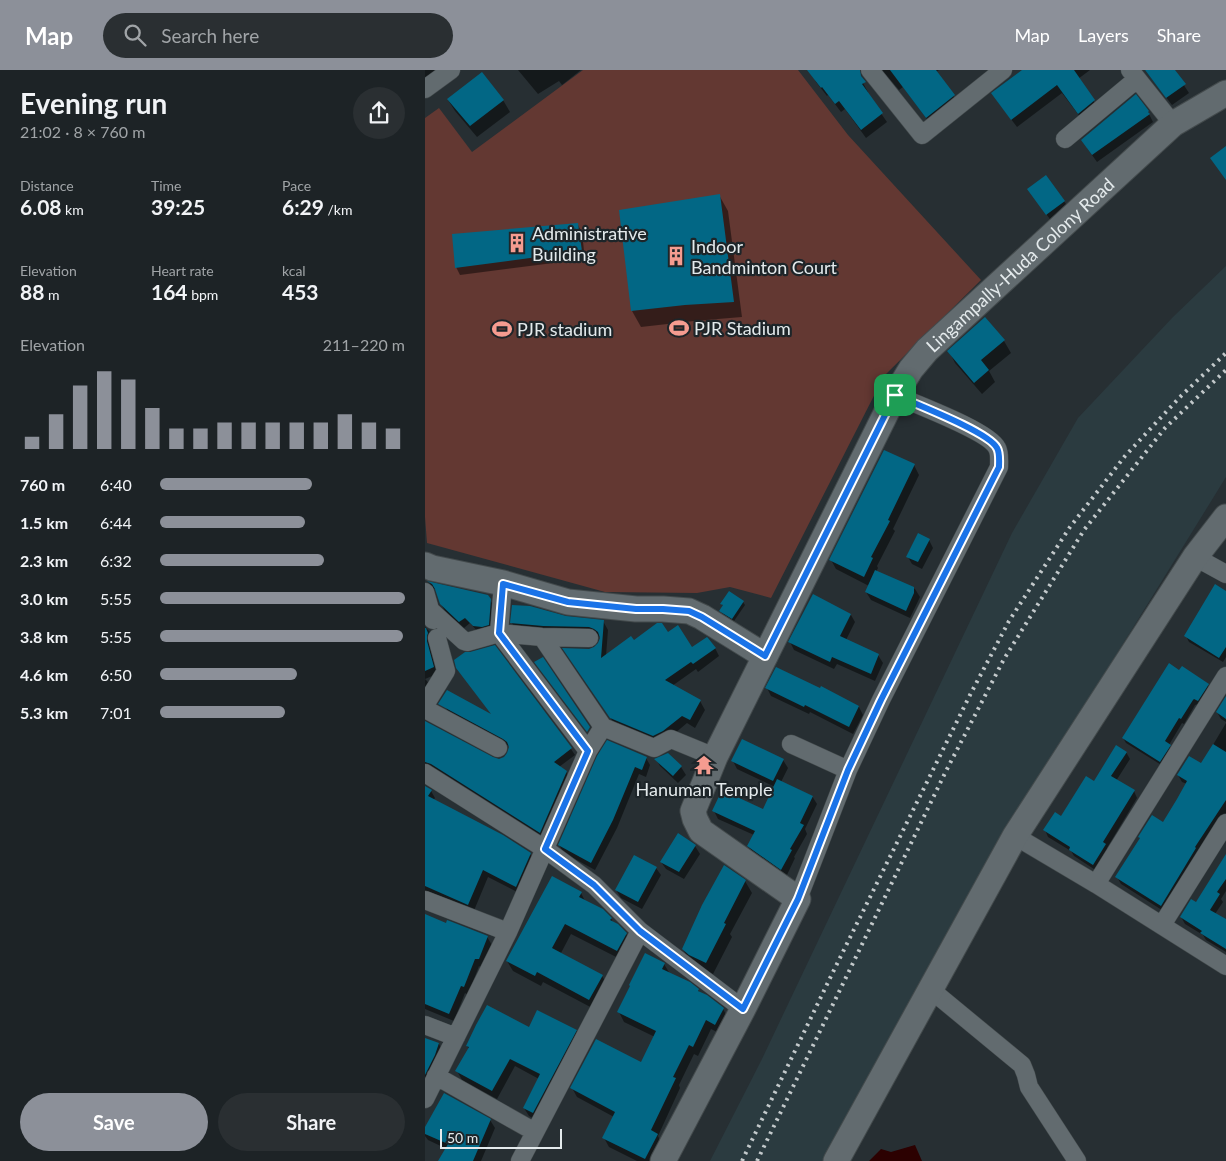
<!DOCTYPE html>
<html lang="en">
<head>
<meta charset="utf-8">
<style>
  body { margin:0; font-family:Lato,sans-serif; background:#2a2f32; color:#f1f3f6; height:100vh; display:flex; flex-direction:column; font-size:19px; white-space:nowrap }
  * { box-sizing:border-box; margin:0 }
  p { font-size:16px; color:#a0a4a7 }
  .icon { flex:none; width:28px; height:28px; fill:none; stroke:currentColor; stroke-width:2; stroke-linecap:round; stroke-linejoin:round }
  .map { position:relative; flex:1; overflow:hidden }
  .details { display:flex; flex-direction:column; background:#1d2326; width:425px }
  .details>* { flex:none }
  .scale { position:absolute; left:15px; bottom:12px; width:122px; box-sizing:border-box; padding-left:5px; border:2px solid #e4eaec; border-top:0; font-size:14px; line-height:18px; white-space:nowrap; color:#e4eaec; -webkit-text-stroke:4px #1d2529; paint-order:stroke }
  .pin { position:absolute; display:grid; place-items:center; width:42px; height:42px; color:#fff; margin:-21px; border-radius:10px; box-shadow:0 2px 8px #0006 }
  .round { display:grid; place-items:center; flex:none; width:52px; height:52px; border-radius:26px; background:#2a2f32 }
  .overview { display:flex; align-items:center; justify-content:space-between; height:85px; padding:0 20px }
  h1 { font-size:28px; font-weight:700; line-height:38px }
  .stats { display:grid; grid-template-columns:repeat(3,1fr); gap:8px; height:85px; padding:5px 20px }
  .stats div { display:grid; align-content:center }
  .stats b { font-size:21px; font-weight:700 }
  .stats small { font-size:14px; font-weight:400 }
  .stats p { font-size:14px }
  .chart { height:140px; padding:10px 20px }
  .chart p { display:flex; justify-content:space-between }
  .chart svg { width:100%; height:90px; margin-top:5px; stroke:#8c9099; stroke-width:6 }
  .button { display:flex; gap:10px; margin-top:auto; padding:10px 20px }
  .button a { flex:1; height:58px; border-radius:30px; background:#8c9099; color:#fff; font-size:20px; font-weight:700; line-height:58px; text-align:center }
  .button a+a { background:#2a2f32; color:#f1f3f6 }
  ul { padding:0 20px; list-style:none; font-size:16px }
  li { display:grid; grid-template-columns:80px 60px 1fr; align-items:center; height:38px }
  li i { height:12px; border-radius:6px; background:#8c9099 }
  header { display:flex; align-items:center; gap:30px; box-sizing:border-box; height:70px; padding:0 25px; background:#8c9099; color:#fff }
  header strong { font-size:24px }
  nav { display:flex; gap:28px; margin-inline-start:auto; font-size:18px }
  .search { width:350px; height:45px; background:#2a2f32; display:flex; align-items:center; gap:12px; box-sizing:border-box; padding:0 18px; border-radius:28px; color:#a0a4a7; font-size:19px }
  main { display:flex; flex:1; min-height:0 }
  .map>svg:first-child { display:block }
</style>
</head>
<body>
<header>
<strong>Map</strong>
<div class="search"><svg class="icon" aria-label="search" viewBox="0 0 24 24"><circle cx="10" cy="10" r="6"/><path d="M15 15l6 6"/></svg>Search here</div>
<nav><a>Map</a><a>Layers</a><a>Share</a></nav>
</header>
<main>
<section class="details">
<div class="overview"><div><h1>Evening run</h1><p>21:02 · 8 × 760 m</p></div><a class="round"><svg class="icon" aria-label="share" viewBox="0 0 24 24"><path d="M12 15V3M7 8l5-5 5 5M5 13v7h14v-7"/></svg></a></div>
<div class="stats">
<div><p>Distance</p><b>6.08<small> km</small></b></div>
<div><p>Time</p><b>39:25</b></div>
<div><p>Pace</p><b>6:29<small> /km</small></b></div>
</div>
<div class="stats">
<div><p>Elevation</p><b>88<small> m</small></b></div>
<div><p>Heart rate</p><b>164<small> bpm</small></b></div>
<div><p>kcal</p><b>453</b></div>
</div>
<div class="chart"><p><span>Elevation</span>211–220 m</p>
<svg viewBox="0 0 160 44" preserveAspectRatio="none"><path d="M5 44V38M15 44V27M25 44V13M35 44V6M45 44V10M55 44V24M65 44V34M75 44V34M85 44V31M95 44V31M105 44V31M115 44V31M125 44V31M135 44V27M145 44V31M155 44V34"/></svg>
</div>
<ul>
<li><b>760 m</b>6:40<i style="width:62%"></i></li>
<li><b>1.5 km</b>6:44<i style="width:59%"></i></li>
<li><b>2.3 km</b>6:32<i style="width:67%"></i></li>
<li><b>3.0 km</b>5:55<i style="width:100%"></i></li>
<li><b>3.8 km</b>5:55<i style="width:99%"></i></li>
<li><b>4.6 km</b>6:50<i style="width:56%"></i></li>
<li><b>5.3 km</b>7:01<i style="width:51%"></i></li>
</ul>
<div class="button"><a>Save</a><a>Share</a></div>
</section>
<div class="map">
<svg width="801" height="1091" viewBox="0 0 801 1091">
  <rect width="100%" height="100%" fill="#272f33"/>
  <!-- built -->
  <path fill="#2b3b40" d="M801 196V407L580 765 402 1091H285L336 991 587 463 653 348 748 247Z"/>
  <!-- green -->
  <path fill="#633832" d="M158 0H373L423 65 556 210 459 306 346 528 305 517 272 523 180 522 2 473 0 447V48L14 38 47 82Z"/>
  <!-- water -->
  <path fill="#2c0101" d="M490 1075 497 1091H444L456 1079 466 1082Z"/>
  <!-- shadow -->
  <path fill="#0007" d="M0 0H19L0 13Z
    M93 0H156L137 15 134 11 113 24Z
    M385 0H428L438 13 443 22 442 23 462 52 441 68 420 39 416 42 403 25 402 26 391 12Z
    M457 0H514L511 2 534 34 507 56 478 17 474 20Z
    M598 0H665L653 9 674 39 659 52 637 23 592 57 573 32Z
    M720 0H749L764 23 747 35Z
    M23 30H78L85 42 52 67 30 41Z
    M723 42 728 52 672 92 662 78Z
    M294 125 303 141 317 247 269 251 216 257 207 241Z
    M609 127 639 131 644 139 627 152Z
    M153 155 157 163 160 189 35 205 31 197Z
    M579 271 586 283 564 301 570 312 557 324 530 293 524 281Z
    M489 395 494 405 468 459 470 461 452 496 453 498 451 502 490 519 495 527 485 548 446 530 441 522 444 516 411 499 406 490Z
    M504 470 508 478 497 499 487 494 483 487Z
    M4 513 62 526 69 536 67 561 53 562 45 553 39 558 20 541 16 534 12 520 7 518Z
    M801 522V587L798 592 764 572 761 566Z
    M318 532 320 535 309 551 298 544 296 541 299 537 297 534Z
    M426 545 430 552 421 570 453 585 458 593 450 611 412 594 409 599 369 580 365 572Z
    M141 548 178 551 183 560 181 586 208 571 243 564 267 579 290 578 294 586 273 602 271 599 247 616 275 631 280 640 270 658 262 653 243 669 234 674 191 656 144 587 169 579 174 574 176 568 175 567 170 565 91 561 87 553Z
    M0 557 4 561 8 568 5 572V578L12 604 0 609Z
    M69 577 146 679 150 685 134 697 141 702 145 709 119 769 0 700V670L68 689 74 690 80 688 85 678 84 676 25 644 21 638 68 646Z
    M0 609 2 611 6 617 0 627Z
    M783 615 786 620 776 636 773 634 770 635 759 654 757 653 744 675 747 681 738 696 701 673 698 668Z
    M342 618 395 620 396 618 434 637 438 645 428 664 385 642 384 644 346 626Z
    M801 628V652L796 649 792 642Z
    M801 653V744L740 842 696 814 692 807 738 754 762 714 757 712 753 705 776 695Z
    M701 682 705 689 691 711 709 721 712 728 682 778 684 782 672 801 649 786 646 781 623 767 620 760 636 747 669 712Z
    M243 684 256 697 261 705 253 713 235 696 231 689Z
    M174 687 221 688 225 695 221 707 214 704 192 758 170 800 139 783 134 775Z
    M358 690 363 698 356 712 387 726 392 734 380 759 382 764 369 787 370 788 361 807 328 784 323 776 329 765 293 749 289 741H339L350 717 312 699 308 691Z
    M0 717 6 721 10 728 4 737 0 735Z
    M0 755 105 784 110 792 96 824 63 807 48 843 0 829Z
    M270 776 275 784 259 809 241 799 236 792Z
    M299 796 320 811 327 823 305 864 307 867 288 904 272 896 265 891 258 879Z
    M231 798 236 805 217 839 196 828 191 820Z
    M801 803V821L796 829 798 832 790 844 801 851V882L781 870 778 865 760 854 756 847Z
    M156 823 160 831 186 848 188 853 201 864 207 874 199 891 146 864 136 883 177 906 184 917 171 940 118 912 116 916 88 901 82 891Z
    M0 845 22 855 62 867 67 875 57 898 54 896 43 925 40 923 29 951 0 939Z
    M221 884 239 894 245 904 273 920 275 923 298 939 303 948 296 964 286 959 273 986 269 984 254 1015 255 1018 233 1066 237 1074 229 1091H212L184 1077 179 1068 189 1047 152 1027 147 1018 216 994 230 967 199 952 194 942Z
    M105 959 151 960 156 969 113 1051 104 1046 99 1038 114 1009 90 996 72 1029 37 1010 32 1001 44 979 42 976Z
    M0 969 14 974 18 982 0 1022Z
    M65 1050 70 1058 56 1091H15L22 1079 3 1070 0 1066V1059Z"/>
  <!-- building -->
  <path fill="#026785" d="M382 0H435L436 6 441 12 437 14 458 43 436 60 414 31 410 34 397 17 396 18Z
    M465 0H511L530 25 501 48Z
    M597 0H649L670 30 653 44 632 15 586 50 566 23Z
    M720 0H750L761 14 741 28Z
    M57 2 79 30 45 56 22 29Z
    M711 24 724 41 723 42 725 44 667 85 656 70Z
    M801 76V110L785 88Z
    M621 105 640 131 621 145 602 119Z
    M295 124 309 232 260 235 206 241 194 140Z
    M153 153 157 181 30 198 27 164Z
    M560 247 580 270 556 290 564 300 549 313 522 281Z
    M459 380 490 394 463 450 465 451 446 487 448 488 439 507 404 490Z
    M493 463 505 469 493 492 481 487Z
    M450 500 489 517V523L481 541 440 522Z
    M2 511 63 525 66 529 64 555 57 557 48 556 40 548 34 552 15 534 10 519 7 514Z
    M790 514 801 521V577L794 588 759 566Z
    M304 521 319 531 307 549 294 541 298 535 295 534Z
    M388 524 426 544 415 566 454 584 446 604 407 587 405 592 363 572Z
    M87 535 105 536 141 546 179 550 176 588 206 566 209 570 232 553H237L243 562 253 555 267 577 282 567 283 568 291 578 268 594 266 592 240 610 276 630 265 650 257 646 238 661 228 666 185 648 137 578 164 579 169 577 173 573 175 568 173 562 169 559 164 557 118 556 85 553Z
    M0 558H1L3 563 2 566V571L9 597 0 601Z
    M70 575 147 678 129 692 142 701 115 763 6 694 0 692V651L68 687 74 689 79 687 82 683 84 677 82 672 78 669 13 634 22 620 66 644 31 598 29 590 40 582H45Z
    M118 587 165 657 162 662 109 592Z
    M744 593 754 600 757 596 784 614 773 631 769 629 768 630 756 649 754 648 740 671 746 675 735 692 697 668Z
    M351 597 395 618 396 616 434 636 424 657 380 635 379 637 340 618Z
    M801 626V649L791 642Z
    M317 669 359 689 348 711 306 691Z
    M182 670 222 687 217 700 210 697 188 750 166 793 133 775 172 686Z
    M788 674 801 682V730L770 777 771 778 736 836 690 807 715 768 713 767 727 745 738 752 752 729 762 711 752 705 764 686 776 693Z
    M691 675 702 682 686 706 710 720 678 772 681 774 668 795 644 780 645 777 618 760 630 742 636 746 661 706 669 711Z
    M243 683 257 696 248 706 229 689Z
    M352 709 388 726 375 753 379 755 365 779 367 780 356 800 322 776 330 761 287 741 297 720 338 739Z
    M0 716 7 720 3 726 78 765 106 783 91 817 58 800 43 835 0 816Z
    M253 763 271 775 254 802 235 792Z
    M801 784V809L792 822 795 824 785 840 801 849V879L775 863 777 861 755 847 766 829 771 832Z
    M209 785 232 797 213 832 190 820Z
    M299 795 321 810 299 853 301 854 281 893 264 885 257 879 277 835Z
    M127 806 157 822 154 827 178 839 187 848 185 850 193 854 202 863 192 881 140 854 127 878 178 905 164 930 112 902 110 906 81 891Z
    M0 844 21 853 22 850 63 866 54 889H50L39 917 36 916 24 944 0 934Z
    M220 883 240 893 237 899 265 912 274 919 273 921 282 925 299 938 290 955 281 950 268 977 264 975 248 1007 251 1008 226 1060 233 1064 220 1089 177 1068 190 1042 145 1018 171 969 216 992 231 961 192 942 205 916 204 915Z
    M62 935 104 957 112 940 152 960 108 1043 98 1038 115 1004 85 989 67 1021 30 1001 44 977 41 976 51 955Z
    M0 968 14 973 10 985 0 1005Z
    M19 1023 66 1049 48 1091H13L23 1074 0 1064V1057Z"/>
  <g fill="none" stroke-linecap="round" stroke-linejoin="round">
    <defs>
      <path id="street" d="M445 0 497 65 578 0
        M705 0 748 54
        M0 19 26 0
        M640 69 712 9
        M770 487 801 504
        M78 513 74 563 163 681
        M0 522 8 550
        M5 540 39 571 42 572 74 563 117 567 164 568
        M117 567 178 657
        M0 635 21 601 12 568
        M0 639 73 678
        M366 674 423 700
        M0 703 120 779 169 815 215 861 318 939
        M590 766 671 814 801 896
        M671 814 801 606
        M373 829 423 700 456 630 574 397C574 392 575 383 572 378 564 361 490 334 470 325
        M0 830 83 862
        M737 855 801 753
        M505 919 597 995 601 1005 604 1017 652 1091
        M0 955 31 967
        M11 1006 110 1062
        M0 1029 83 862 163 681 178 657 229 678 246 669 290 687
        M95 1091 215 861"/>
      <g id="secondary">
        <path d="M0 495 7 498 78 513 143 532 211 539H238L264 541 277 547 340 586"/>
        <path id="s1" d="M238 1091 318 939 373 829 276 761 270 749 268 741 290 687 470 325 486 299 502 280 748 54 801 23"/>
        <path d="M411 1091 590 766 770 487 801 447"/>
      </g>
    </defs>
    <!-- street casing -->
    <use href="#street" stroke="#434a4c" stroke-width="19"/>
    <!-- secondary casing -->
    <use href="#secondary" stroke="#434a4c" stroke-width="27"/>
    <!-- street -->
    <use href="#street" stroke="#626b6f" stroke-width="18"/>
    <!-- secondary -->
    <use href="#secondary" stroke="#626b6f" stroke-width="25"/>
    <!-- rail -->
    <path stroke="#c3c9cb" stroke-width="4" stroke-dasharray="2.5 5" stroke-linecap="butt" d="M317 1091 406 906 545 625 584 551 645 457 700 386 756 326 801 283
      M332 1091 520 703 579 589 659 460 740 358 801 300"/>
  </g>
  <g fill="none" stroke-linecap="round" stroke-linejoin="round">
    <defs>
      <path id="route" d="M470 325C490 334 564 362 572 378 575 383 574 392 574 397L456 630 423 700 373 829 318 939 215 861 169 815 120 779 163 681 74 563 78 514 143 532 211 539H238L264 541 277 547 340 586Z"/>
    </defs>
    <!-- route casing -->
    <use href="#route" stroke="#fff" stroke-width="10"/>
    <!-- route -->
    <use href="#route" stroke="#1a73e8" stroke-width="6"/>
  </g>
  <!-- icons -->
  <defs>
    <symbol id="building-bare" viewBox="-9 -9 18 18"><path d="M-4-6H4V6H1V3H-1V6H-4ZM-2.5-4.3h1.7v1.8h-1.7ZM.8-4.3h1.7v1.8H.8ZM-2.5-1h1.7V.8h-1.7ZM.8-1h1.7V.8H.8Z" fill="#f59c90" stroke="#1d2529" stroke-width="2.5" paint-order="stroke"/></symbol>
    <symbol id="stadium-bare" viewBox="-9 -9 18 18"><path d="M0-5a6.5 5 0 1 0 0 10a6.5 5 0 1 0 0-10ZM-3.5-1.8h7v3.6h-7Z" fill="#f59c90" stroke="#1d2529" stroke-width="2.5" paint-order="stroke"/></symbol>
    <symbol id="temple-bare" viewBox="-9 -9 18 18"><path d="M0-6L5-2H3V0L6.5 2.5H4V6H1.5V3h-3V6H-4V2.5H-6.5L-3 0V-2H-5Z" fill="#f59c90" stroke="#1d2529" stroke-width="2.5" paint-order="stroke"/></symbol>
  </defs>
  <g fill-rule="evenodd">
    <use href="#building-bare" x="78" y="159" width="28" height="28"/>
    <use href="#building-bare" x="237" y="172" width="28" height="28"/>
    <use href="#stadium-bare" x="240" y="244" width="28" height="28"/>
    <use href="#stadium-bare" x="63" y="245" width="28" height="28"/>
    <use href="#temple-bare" x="265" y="681" width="28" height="28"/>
  </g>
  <g text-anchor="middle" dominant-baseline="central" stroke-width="4.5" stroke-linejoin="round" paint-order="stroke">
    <!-- poi labels -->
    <g font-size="18" fill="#e4eaec" stroke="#1d2529" text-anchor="start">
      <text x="107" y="163">Administrative<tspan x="107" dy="21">Building</tspan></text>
      <text x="266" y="176">Indoor<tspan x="266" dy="21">Bandminton Court</tspan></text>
      <text x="269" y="258">PJR Stadium</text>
      <text x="92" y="259">PJR stadium</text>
      <text x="279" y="719" text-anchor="middle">Hanuman Temple</text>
    </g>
    <!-- street labels -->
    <g font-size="18" fill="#e4eaec" stroke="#1d2529">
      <text stroke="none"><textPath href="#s1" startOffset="1079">Lingampally-Huda Colony Road</textPath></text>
    </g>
  </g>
</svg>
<div class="scale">50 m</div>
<div class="pin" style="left:470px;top:325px;background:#1e9e55"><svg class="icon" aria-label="arrive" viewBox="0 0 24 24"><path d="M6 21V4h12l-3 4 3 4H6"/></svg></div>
</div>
</main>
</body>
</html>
